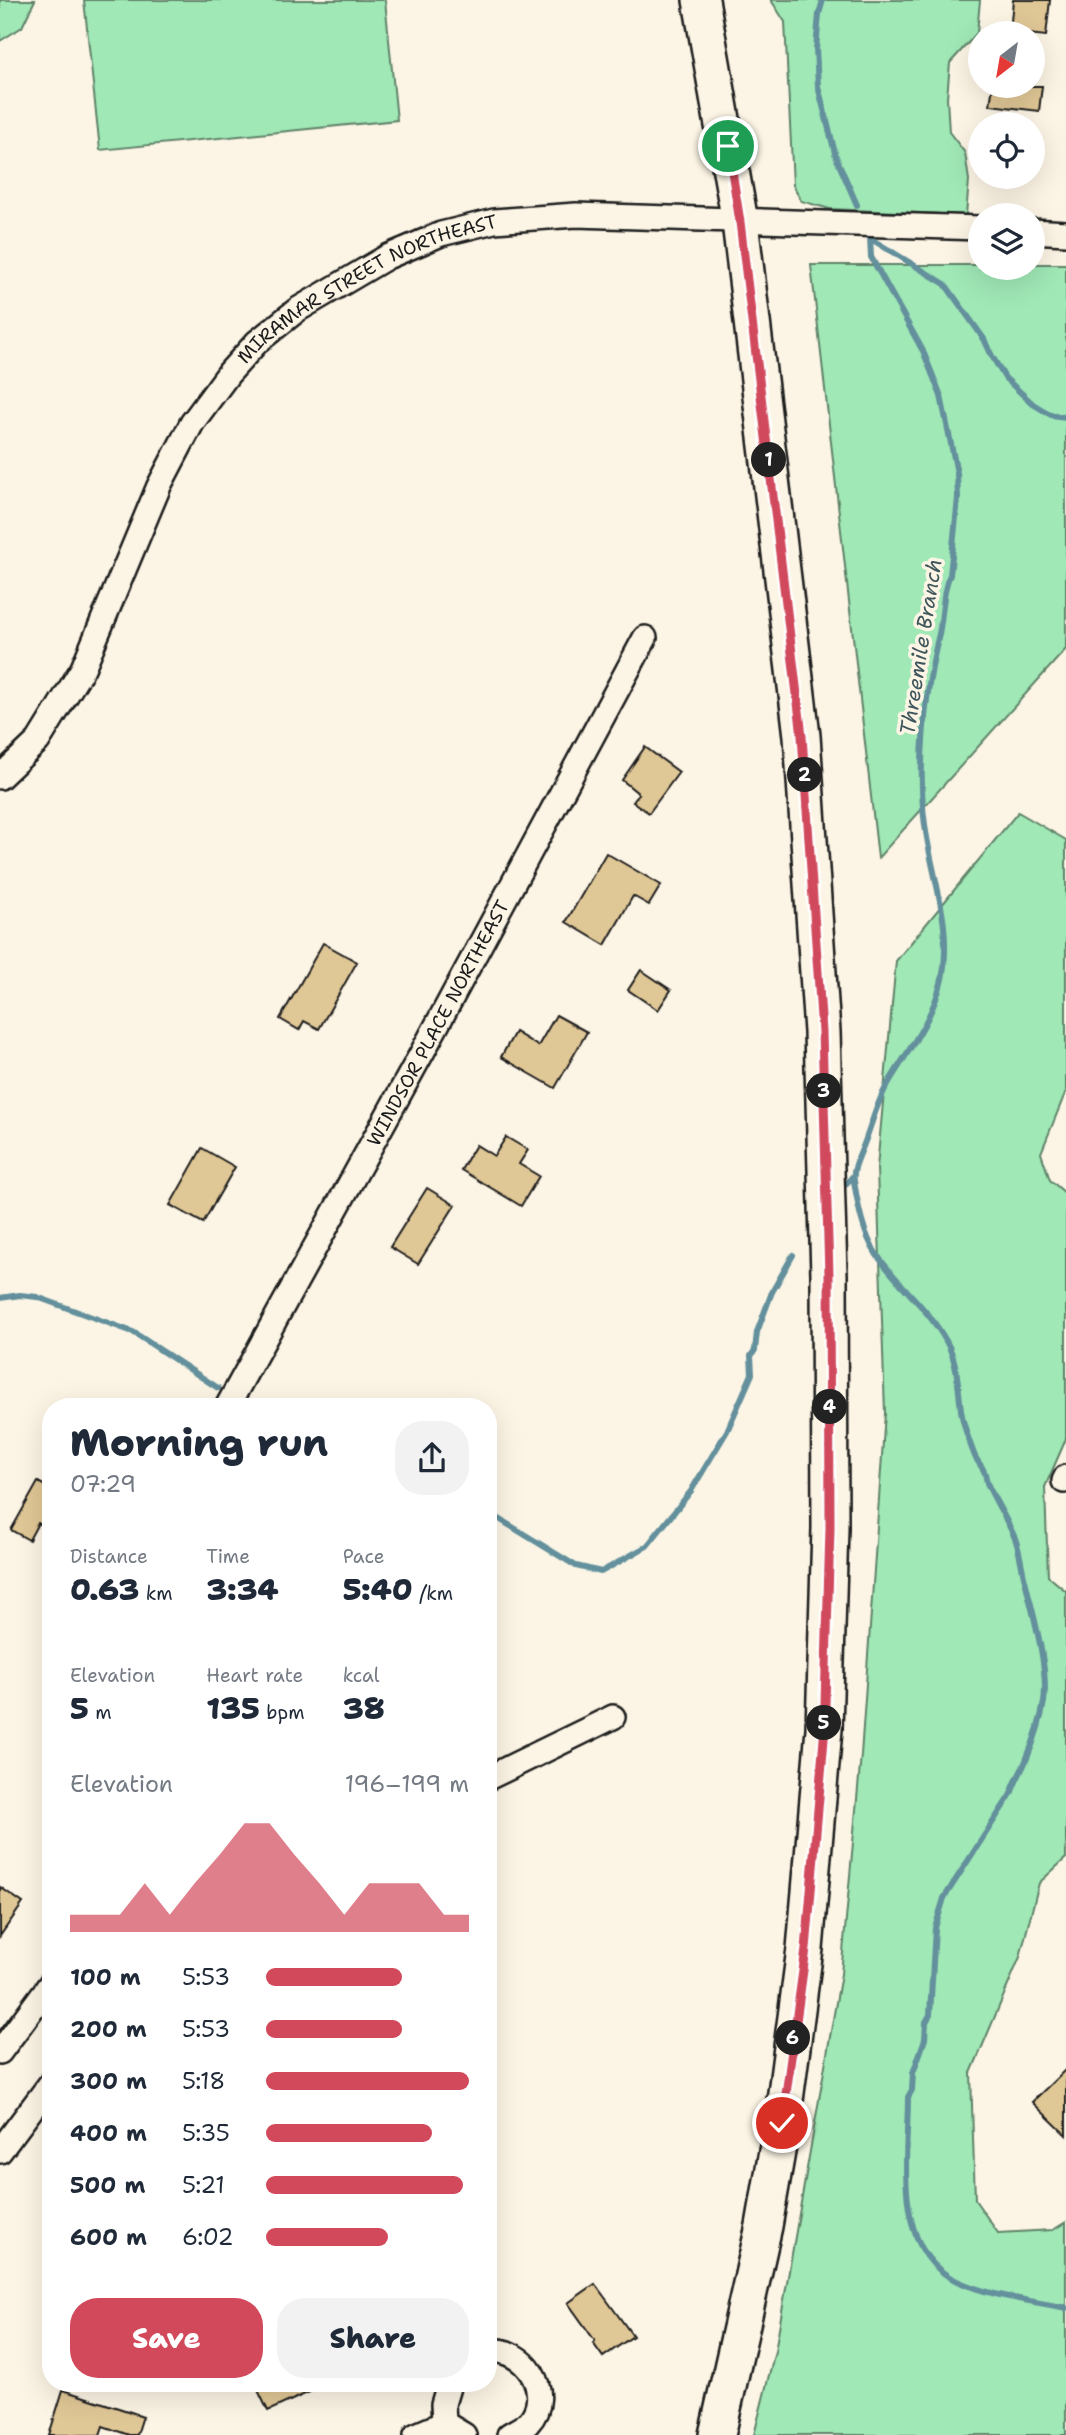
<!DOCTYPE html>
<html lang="en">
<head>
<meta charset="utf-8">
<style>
  body { margin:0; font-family:"Shantell Sans",sans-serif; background:#f2f2f3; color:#1f2937; height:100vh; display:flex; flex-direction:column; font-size:26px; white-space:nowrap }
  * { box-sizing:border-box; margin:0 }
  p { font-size:23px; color:#747a83 }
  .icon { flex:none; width:38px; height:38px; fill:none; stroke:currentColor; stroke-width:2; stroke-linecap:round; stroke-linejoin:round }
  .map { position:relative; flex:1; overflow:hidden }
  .panel { position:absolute; left:42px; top:1398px; width:455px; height:994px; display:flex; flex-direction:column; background:#fff; border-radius:28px; box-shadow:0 7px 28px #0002 }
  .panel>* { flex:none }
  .needle { width:46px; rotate:211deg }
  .tools { position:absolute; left:968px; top:21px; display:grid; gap:14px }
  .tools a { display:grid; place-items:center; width:77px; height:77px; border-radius:50%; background:#fff; box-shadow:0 7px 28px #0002; font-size:35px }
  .pin { position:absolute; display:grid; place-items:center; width:60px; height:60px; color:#fff; margin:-30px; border:4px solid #fff; border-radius:50%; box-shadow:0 2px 7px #0007 }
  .km { position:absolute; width:35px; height:35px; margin:-18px; border-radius:50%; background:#222; color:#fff; font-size:19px; line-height:35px; text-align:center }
  .round { display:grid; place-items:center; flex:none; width:74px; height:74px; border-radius:28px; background:#f2f2f3 }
  .summary { display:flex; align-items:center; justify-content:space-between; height:119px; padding:0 28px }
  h1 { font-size:38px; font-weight:800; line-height:52px }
  .metrics { display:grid; grid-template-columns:repeat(3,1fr); gap:10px; height:119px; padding:7px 28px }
  .metrics div { display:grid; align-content:center }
  .metrics b { font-size:30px; font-weight:800 }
  .metrics small { font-size:19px; font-weight:400 }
  .metrics p { font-size:19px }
  .chart { height:196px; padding:14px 28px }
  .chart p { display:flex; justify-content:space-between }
  .chart svg { width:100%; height:126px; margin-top:7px; fill:#d1495b; opacity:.7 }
  .primary-button { display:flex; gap:14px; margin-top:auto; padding:14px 28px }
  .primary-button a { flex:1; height:80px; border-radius:28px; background:#d1495b; color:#fff; font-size:28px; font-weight:800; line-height:80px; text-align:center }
  .primary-button a+a { background:#f2f2f3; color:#1f2937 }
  ul { padding:0 28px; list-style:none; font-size:23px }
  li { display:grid; grid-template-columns:112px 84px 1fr; align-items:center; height:52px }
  li i { height:18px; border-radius:9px; background:#d1495b }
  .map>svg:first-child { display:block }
</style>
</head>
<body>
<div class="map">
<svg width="1066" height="2435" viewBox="0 0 1066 2435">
  <rect width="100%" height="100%" fill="#fcf5e5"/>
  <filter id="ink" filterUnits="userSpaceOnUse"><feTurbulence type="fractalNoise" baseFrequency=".0143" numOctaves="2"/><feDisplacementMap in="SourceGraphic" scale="14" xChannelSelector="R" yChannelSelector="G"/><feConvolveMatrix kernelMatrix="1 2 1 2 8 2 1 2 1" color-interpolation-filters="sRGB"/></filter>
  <g filter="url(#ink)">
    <!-- green -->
    <path fill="#a0e8b6" stroke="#5e8269" stroke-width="2" d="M0 0H35L22 27 0 41Z
      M84 0H385L397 120 100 150Z
      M771 0H980L977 33 950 63 947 98 949 132 965 153 969 180 966 215 830 209 801 201 793 185 785 22Z
      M1033 264H1066V649L878 858 811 265H980V268H1032Z
      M1018 812 1066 840V1091L1041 1153 1050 1180 1066 1194V1439L1045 1487 1048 1576 1066 1591V1858L1039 1883 1020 1957 971 2073 975 2200 998 2233 1053 2230 1066 2222V2435H754L775 2351 841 1974 861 1755 885 1413 877 1168 896 961Z"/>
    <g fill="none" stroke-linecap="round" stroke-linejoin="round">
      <!-- stream -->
      <path stroke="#63909c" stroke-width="6" d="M823 0 819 14 816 49 818 86 836 157 857 205
        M870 237 871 257 923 351 941 396 957 473 958 498 950 575C942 589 943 621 938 638 925 693 917 768 925 825 932 878 953 925 942 979 933 1020 905 1054 885 1089 876 1106 871 1126 864 1144 860 1155 852 1169 854 1181 858 1206 863 1234 877 1255 899 1286 928 1308 946 1341 958 1362 958 1387 961 1410 963 1425 969 1441 974 1454 976 1460 981 1465 984 1471 986 1475 986 1479 987 1483 995 1501 1006 1518 1014 1536 1020 1549 1021 1566 1025 1580 1033 1615 1049 1667 1044 1702 1041 1720 1034 1741 1027 1758 1022 1771 1015 1781 1011 1794L944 1898 935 1928 930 2015 926 2022 925 2039 913 2073 912 2090 908 2097C908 2156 891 2251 957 2281 992 2297 1029 2300 1066 2308
        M871 239 945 284 984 339 992 356 1005 378 1033 404 1051 415 1066 417
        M844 1186 853 1176
        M0 1298 20 1295 37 1297 133 1332 218 1388
        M248 1406 249 1407
        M488 1512 576 1566 601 1572 647 1546 691 1491 727 1431 752 1374 751 1356 755 1350 757 1332 772 1292 793 1255"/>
    </g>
    <!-- building -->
    <path fill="#e0c796" stroke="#1c1c1c" stroke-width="2" d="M1013 0H1050L1046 36 1010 32Z
      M993 86H1042L1039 111 990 105Z
      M645 747 679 772 649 813 633 802 639 794 622 780Z
      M606 853 661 885 649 905 633 896 605 945 566 922Z
      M323 943 357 962 319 1029 304 1021 299 1030 280 1019Z
      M641 970 671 990 658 1010 628 990Z
      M556 1015 587 1032 555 1088 501 1057 515 1032 538 1046Z
      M506 1137 528 1150 519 1164 539 1176 521 1206 461 1170 476 1145 494 1156Z
      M202 1148 235 1167 203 1223 170 1205Z
      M427 1188 455 1205 418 1264 390 1247Z
      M38 1482 51 1489V1530L38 1523 29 1540 11 1530Z
      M0 1887 23 1903 0 1936Z
      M1066 2069V2135L1032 2102Z
      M595 2284 633 2336 603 2357 593 2343 595 2341 568 2303Z
      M255 2384H327L268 2411Z
      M63 2390 143 2416 137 2435H129L103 2426 100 2435H49Z"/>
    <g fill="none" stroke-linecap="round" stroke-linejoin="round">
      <defs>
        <g id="street">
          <path d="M1032 231 1066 233"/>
          <path id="s1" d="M0 777 38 741 83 668 159 486 192 423 229 373 257 342 297 310 387 257 441 234 494 221 576 215 980 228"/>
          <path id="s2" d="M227 1407 423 1051 645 638"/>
          <path d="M1064 1481 1066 1477"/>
          <path d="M488 1778 613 1717"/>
          <path d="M0 2052 51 1983"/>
          <path d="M0 2151 51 2083"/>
          <path d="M488 2351C524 2346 556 2393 528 2423 523 2428 515 2431 509 2435"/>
          <path d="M444 2423 443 2404 449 2384"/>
          <path d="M444 2423 464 2435"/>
          <path d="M416 2435 444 2423"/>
        </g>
        <path id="primary" d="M701 0 740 222 802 736 822 1032 829 1275 830 1528 824 1729 805 1949 782 2123 764 2226 717 2435"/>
      </defs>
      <!-- street casing -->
      <use href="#street" stroke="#1c1c1c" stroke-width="28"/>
      <!-- primary casing -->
      <use href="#primary" stroke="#1c1c1c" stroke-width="40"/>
      <!-- street -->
      <use href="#street" stroke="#fcf5e5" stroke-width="23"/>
      <!-- primary -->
      <use href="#primary" stroke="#fcf5e5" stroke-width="35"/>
    </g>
  </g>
  <g fill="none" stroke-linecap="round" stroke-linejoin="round" filter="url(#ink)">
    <defs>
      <path id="route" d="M728 146 740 222 802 736 822 1032 829 1275 830 1528 824 1739 806 1949 782 2123"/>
    </defs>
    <!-- route casing -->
    <use href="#route" stroke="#fff" stroke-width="14"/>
    <!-- route -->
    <use href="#route" stroke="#d1495b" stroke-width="9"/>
  </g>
  <g text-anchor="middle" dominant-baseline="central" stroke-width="7" stroke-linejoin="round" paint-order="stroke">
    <!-- street labels -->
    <g font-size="19" fill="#1c1c1c" stroke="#fcf5e5">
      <text stroke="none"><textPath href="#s1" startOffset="634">MIRAMAR STREET NORTHEAST</textPath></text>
      <text stroke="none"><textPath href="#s2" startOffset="438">WINDSOR PLACE NORTHEAST</textPath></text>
    </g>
    <!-- water labels -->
    <g font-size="21" font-style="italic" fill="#3f565c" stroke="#fcf5e5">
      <text transform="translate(921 647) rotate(-81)">Threemile Branch</text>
    </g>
  </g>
</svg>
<div class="tools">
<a><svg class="needle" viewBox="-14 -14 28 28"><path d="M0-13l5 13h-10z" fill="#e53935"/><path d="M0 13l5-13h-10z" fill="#747a83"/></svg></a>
<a><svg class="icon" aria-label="locate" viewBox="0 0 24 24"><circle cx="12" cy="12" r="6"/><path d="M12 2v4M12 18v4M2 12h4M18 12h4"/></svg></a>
<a><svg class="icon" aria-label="layers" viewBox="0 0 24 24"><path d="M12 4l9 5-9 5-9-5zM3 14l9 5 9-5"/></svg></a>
</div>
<div class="pin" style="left:728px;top:146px;background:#1e9e55"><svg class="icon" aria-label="arrive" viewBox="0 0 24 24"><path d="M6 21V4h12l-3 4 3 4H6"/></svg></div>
<div class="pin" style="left:782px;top:2123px;background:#d93025"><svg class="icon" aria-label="check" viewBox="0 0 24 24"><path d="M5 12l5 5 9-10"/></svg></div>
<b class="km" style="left:769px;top:460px">1</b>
<b class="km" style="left:805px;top:775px">2</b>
<b class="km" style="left:824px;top:1091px">3</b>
<b class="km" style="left:830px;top:1407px">4</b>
<b class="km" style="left:824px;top:1723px">5</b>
<b class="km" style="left:793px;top:2038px">6</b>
<section class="panel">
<div class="summary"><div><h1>Morning run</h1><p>07:29</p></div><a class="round"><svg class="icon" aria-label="share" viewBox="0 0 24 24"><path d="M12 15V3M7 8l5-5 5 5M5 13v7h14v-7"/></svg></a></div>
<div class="metrics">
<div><p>Distance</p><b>0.63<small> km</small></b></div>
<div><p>Time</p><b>3:34</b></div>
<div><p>Pace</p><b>5:40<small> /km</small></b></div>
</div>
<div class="metrics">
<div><p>Elevation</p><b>5<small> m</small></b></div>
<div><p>Heart rate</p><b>135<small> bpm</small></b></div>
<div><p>kcal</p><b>38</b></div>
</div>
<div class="chart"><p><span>Elevation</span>196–199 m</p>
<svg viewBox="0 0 160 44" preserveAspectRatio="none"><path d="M0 44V38L10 38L20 38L30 27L40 38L50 27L60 17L70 6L80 6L90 17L100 27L110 38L120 27L130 27L140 27L150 38L160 38V44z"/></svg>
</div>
<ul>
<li><b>100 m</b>5:53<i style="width:67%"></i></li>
<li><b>200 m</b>5:53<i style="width:67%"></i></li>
<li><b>300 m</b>5:18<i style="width:100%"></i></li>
<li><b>400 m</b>5:35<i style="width:82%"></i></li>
<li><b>500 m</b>5:21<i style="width:97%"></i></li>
<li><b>600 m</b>6:02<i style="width:60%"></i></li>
</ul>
<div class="primary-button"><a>Save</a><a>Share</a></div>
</section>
</div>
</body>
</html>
